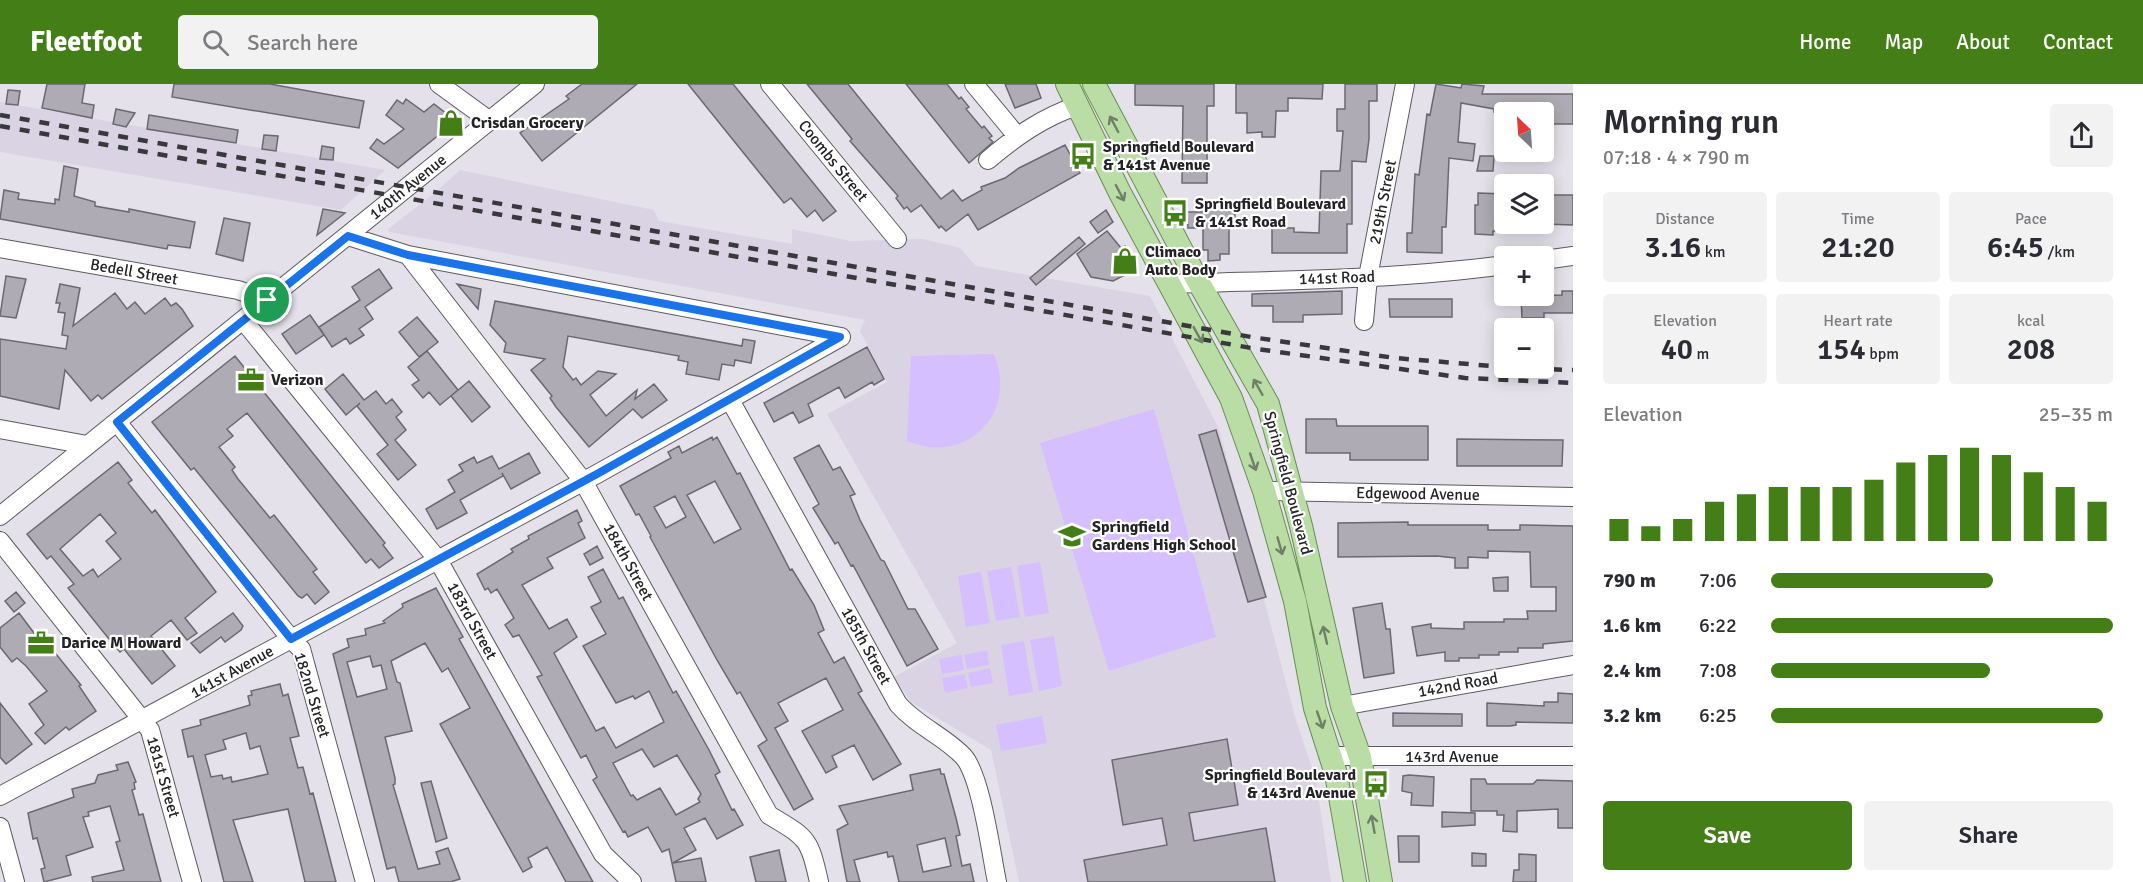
<!DOCTYPE html>
<html lang="en">
<head>
<meta charset="utf-8">
<style>
  body { margin:0; font-family:Signika,sans-serif; background:#f2f2f3; color:#2b2b33; height:100vh; display:flex; flex-direction:column; font-size:22px; white-space:nowrap }
  * { box-sizing:border-box; margin:0 }
  p { font-size:20px; color:#7c7c81 }
  .icon { flex:none; width:33px; height:33px; fill:none; stroke:currentColor; stroke-width:2; stroke-linecap:round; stroke-linejoin:round }
  .map { position:relative; flex:1; overflow:hidden }
  .side { display:flex; flex-direction:column; background:#fff; width:570px }
  .side>* { flex:none }
  .needle { width:39px; rotate:335deg }
  .buttons { position:absolute; left:1494px; top:18px; display:grid; gap:12px }
  .buttons a { display:grid; place-items:center; width:60px; height:60px; border-radius:6px; background:#fff; box-shadow:0 3px 15px #0003; font-size:30px }
  .pin { position:absolute; display:grid; place-items:center; width:51px; height:51px; color:#fff; margin:-26px; border:3px solid #fff; border-radius:50%; box-shadow:0 2px 6px #0007 }
  .round { display:grid; place-items:center; flex:none; width:63px; height:63px; border-radius:6px; background:#f2f2f3 }
  .summary { display:flex; align-items:center; justify-content:space-between; height:102px; padding:0 30px }
  h1 { font-size:33px; font-weight:600; line-height:45px }
  .figures { display:grid; grid-template-columns:repeat(3,1fr); gap:9px; height:102px; padding:6px 30px }
  .figures div { display:grid; align-content:center; border-radius:6px; background:#f2f2f3; text-align:center }
  .figures b { font-size:30px; font-weight:600 }
  .figures small { font-size:16px; font-weight:400 }
  .figures p { font-size:16px }
  .chart { height:168px; padding:12px 30px }
  .chart p { display:flex; justify-content:space-between }
  .chart svg { width:100%; height:108px; margin-top:6px; stroke:#447e17; stroke-width:6 }
  .primary-button { display:flex; gap:12px; margin-top:auto; padding:12px 30px }
  .primary-button a { flex:1; height:69px; border-radius:6px; background:#447e17; color:#fff; font-size:24px; font-weight:600; line-height:69px; text-align:center }
  .primary-button a+a { background:#f2f2f3; color:#2b2b33 }
  ul { padding:0 30px; list-style:none; font-size:20px }
  li { display:grid; grid-template-columns:96px 72px 1fr; align-items:center; height:45px }
  li i { height:15px; border-radius:8px; background:#447e17 }
  header { display:flex; align-items:center; gap:36px; box-sizing:border-box; height:84px; padding:0 30px; background:#447e17; color:#fff }
  header strong { font-size:28px }
  nav { display:flex; gap:33px; margin-inline-start:auto; font-size:21px }
  .search { width:420px; height:54px; background:#f2f2f3; display:flex; align-items:center; gap:15px; box-sizing:border-box; padding:0 21px; border-radius:6px; color:#7c7c81; font-size:22px }
  main { display:flex; flex:1; min-height:0 }
  .map>svg:first-child { display:block }
</style>
</head>
<body>
<header>
<strong>Fleetfoot</strong>
<div class="search"><svg class="icon" aria-label="search" viewBox="0 0 24 24"><circle cx="10" cy="10" r="6"/><path d="M15 15l6 6"/></svg>Search here</div>
<nav><a>Home</a><a>Map</a><a>About</a><a>Contact</a></nav>
</header>
<main>
<div class="map">
<svg width="1573" height="798" viewBox="0 0 1573 798">
  <rect width="100%" height="100%" fill="#e4e1eb"/>
  <!-- built -->
  <path fill="#d9d3e4" d="M0 18 385 86 341 126 0 68Z
    M460 86 654 126 659 137 792 160V145L851 157 923 155 960 164 976 182 1150 212 1219 345 1295 633 1316 696 1331 798H1019L991 666 911 618 894 593 957 559 827 330 887 298 860 247 865 236 389 148 388 145 436 108Z"/>
  <!-- green -->
  <path fill="#d6bffe" d="M994 270C1019 329 966 382 907 357L911 272Z
    M1154 325 1216 553 1109 587 1040 359Z
    M1040 478 1049 529 1025 533 1017 482Z
    M1011 483 1020 533 996 537 987 487Z
    M981 488 990 539 966 543 958 492Z
    M1054 552 1062 602 1039 607 1030 556Z
    M1024 557 1033 608 1009 612 1001 561Z
    M987 566 989 581 967 585 964 571Z
    M961 571 964 586 942 590 939 575Z
    M990 584 993 599 971 603 968 589Z
    M965 590 968 604 945 609 942 594Z
    M1042 632 1047 659 1001 667 996 641Z"/>
  <!-- building -->
  <path fill="#aeabb4" stroke="#6b6870" stroke-width="1.5" fill-rule="evenodd" d="M47 0H85L82 19 94 21 92 34 42 24Z
    M174 0H270L364 17 359 44 172 13Z
    M582 0H637L542 77 520 49 569 15 566 12Z
    M688 0H733L836 127 823 137 815 126 807 133 791 114 784 119Z
    M807 0H848L941 115 953 106 962 117 982 106 981 103 1005 94 1019 84 1065 61 1080 89 978 146 968 130 946 147 941 142 939 144 921 121 911 128 907 123 904 125 896 114 898 112 850 57 852 55Z
    M906 0H947L959 15 961 13 969 23 966 25 982 44 984 42 992 52 989 54 993 58 969 79Z
    M1005 0H1036L1041 14 1015 24Z
    M1135 0H1214V22H1207V99H1182L1183 22 1135 21Z
    M1236 0H1323L1322 15 1288 14V27H1276L1275 53H1262V48L1247 49V29H1236Z
    M1345 0H1377V17H1369V55L1366 78 1352 77V140H1347V169H1272V144H1294V148L1319 149 1321 87H1340L1343 47H1337V25H1345Z
    M1436 0 1461 4 1462 0 1484 2 1482 10H1573V40H1544V28H1494V25L1461 19 1458 58 1475 60 1473 77 1449 74 1446 143H1442V169L1407 168V149H1412L1415 90 1419 91 1427 30 1430 31Z
    M8 6 20 7 18 21 6 20Z
    M406 15 424 28 434 20 456 37 398 84 370 64 377 55 384 60 404 45 386 31 397 16 403 20Z
    M116 25 135 29 126 43 113 40Z
    M149 31 238 46 236 59 147 45Z
    M264 51 278 52 276 67 262 65Z
    M322 62 334 64 333 76 320 75Z
    M1480 72H1494L1493 87H1477Z
    M64 82 78 85 74 112 95 118V122L129 128V125L195 138 190 164 168 161 167 165 0 135 4 106 19 109 18 115 55 120V115L59 116Z
    M1478 109 1504 110V147H1493V151L1475 150V121H1478Z
    M1554 111H1573V141L1544 140V114Z
    M1235 121V134L1229 137V170H1220V176L1208 177V166H1203V144H1188L1187 128H1203V122Z
    M323 125 345 129 317 151Z
    M1106 126 1113 138 1098 149 1090 138Z
    M224 134 250 139 243 177 216 170Z
    M1107 147 1121 164 1125 162 1137 185 1113 197 1091 193 1077 170Z
    M1079 153 1085 160 1036 201 1030 194Z
    M379 185 392 204 365 223 373 235 359 245 364 251 350 260 346 254 332 263 319 243 360 216 352 203Z
    M6 192 26 195 16 234 0 232Z
    M60 200 80 204 73 242 115 209 127 225 135 218 145 230 165 214 171 222 176 219 182 225 193 242 102 315 98 311 91 317 65 286 59 325 0 312V255L66 265 68 252 62 251 65 229 58 228 60 219H56Z
    M457 200 481 205 478 225Z
    M1342 207V230L1303 231V238H1273V222H1252V210Z
    M1562 207H1573V229H1544V234H1522L1521 212 1562 211Z
    M1389 215H1452V233H1390Z
    M495 217 742 262 743 255 755 257 751 279 735 276 734 282 722 280 719 296 686 290 688 278 678 276 679 272 568 252 563 283 573 296 576 294 581 301 598 287 616 290 590 311 606 332 637 306 635 315 654 300 667 316 642 334 633 325 589 363 556 323 550 314 552 312 531 286 545 275 504 268 506 259 490 241Z
    M310 231 324 251 296 270 282 250Z
    M417 233 438 258 419 273 399 248Z
    M867 263 884 295 874 301 872 298 845 314 839 303 808 320 813 332 799 339 793 328 774 338 764 319Z
    M427 267 458 306 440 321 429 308 423 314 412 301 419 296 408 283Z
    M235 272 385 459 383 461 393 474 379 484 371 475 366 479 247 329 227 345 233 352 219 363 235 383 232 386 238 395 270 434 274 431 317 485 313 488 329 508 315 520 307 510 302 514 298 512 194 384 191 386 152 338Z
    M343 290 364 316 376 307 386 320 392 315 402 328 396 333 406 346 395 356 416 381 398 396 377 370 388 361 357 322 360 319 346 331 325 305Z
    M469 297 490 323 472 338 451 312Z
    M1306 335H1336L1337 342H1428V376H1350V369H1306Z
    M1216 346 1266 513 1248 518 1199 351Z
    M712 353 713 356 717 353 737 390 740 389 790 486 792 485 814 521 824 546 818 549 834 579 844 573 862 607 858 609 901 680 873 696 854 661 832 672 837 683 826 689 802 647 843 626 826 594 778 619 788 637 775 644 813 715 794 726 758 662 767 656 740 608 737 610 717 576 650 453 651 452 639 430 636 431 620 402 671 374 668 368 679 362 682 369ZM715 397 741 445 714 459 687 411ZM675 412 686 433 666 444 654 423Z
    M1457 355 1563 356 1562 382H1457Z
    M819 361 833 386 840 383 855 410 850 412 860 436 881 476 884 477 908 525H915L938 565 907 582 853 481 851 482 838 458 835 460 813 424 819 420 794 374Z
    M529 369 540 389 511 405 502 389 503 392 460 416 467 429 437 445 426 425 455 408 448 396 463 387 459 381 474 373 477 379 492 372 499 385Z
    M118 378 132 396 128 399 152 429 155 426 216 508 185 534 197 549 187 556 171 536 151 552 175 582 152 600 124 565 120 568 105 550 68 504 74 500 51 472 47 475 27 450ZM100 430 116 449 106 457 121 475 98 493 93 485 83 492 60 465Z
    M577 426 582 437 578 439 585 454 547 474 553 484 522 501 549 545 567 535 577 553 554 569 596 647 604 643 616 664 664 638 649 607 635 615 633 612 616 619 583 562 606 550 591 523 601 518 588 493 603 485 619 515 623 513 673 609 676 607 709 666 720 688 715 691 732 726 734 725 743 741 717 755 705 734 684 744 696 766 673 779 701 774 706 798H676L669 765 662 768 648 743 628 753 625 747 623 748 593 696 597 693 586 671 581 674 537 593 542 591 519 551 513 553 505 541 514 534 497 505 491 509 488 504 485 506 477 490 513 468 511 465 529 455 528 452ZM642 665 654 683 677 671 701 710 698 715 700 718 676 731 660 704 637 716 633 711 631 712 613 679Z
    M1408 438V441H1488V446H1520V441L1573 442V557L1543 560V564H1518V568H1499V571H1479V574H1459V577H1445V568L1417 572 1412 543 1431 540V544L1464 545V538H1504V535H1528L1527 527H1556V503H1531L1530 468 1488 467V474L1468 473V484H1455V474L1437 472 1338 473V439Z
    M597 462 603 474 590 481 584 470Z
    M1508 493V507H1494L1493 494Z
    M436 504 463 553 459 555 593 798H566L547 763 528 774 532 783 523 788 440 640 470 624 448 584 442 588 425 559 391 577 397 598 400 599 412 647 385 653 395 694V700L393 701 418 785 440 780 436 768 448 764 460 795 450 798H399L395 783 387 785 333 570 349 563 347 555 366 551 365 545 385 539 383 537 403 523 402 520ZM370 572 373 583 381 581 387 605 357 613 347 578Z
    M16 508 25 519 14 528 5 517Z
    M1382 519 1386 545H1390L1394 589 1364 594 1353 524Z
    M19 529 37 553 40 550 81 601 79 602 96 627 69 646 66 643 45 660 35 649 44 641 29 620 47 607 26 582 17 574 12 578 0 563V544Z
    M233 529 243 542 241 546 225 558 221 553 200 569 191 559Z
    M280 600 283 612 288 610 299 652 290 654 298 684 303 683 310 710 313 709 336 798H305L288 725 233 736 253 798H224L193 672 188 673 182 646 201 641 200 636 250 621 248 612 252 611 251 607ZM246 649 250 665 260 662 268 690 232 698 231 693 223 695 222 691 211 693 205 671 226 665 223 656Z
    M1558 609 1573 610V639L1516 638V641L1510 642H1487V619L1544 622V618H1558Z
    M0 619 32 660 6 680 0 673Z
    M1393 629 1462 630V642H1393Z
    M1227 655 1238 721 1189 729 1194 757 1266 744 1275 798H1088L1084 776 1167 761 1162 734 1123 741 1112 676Z
    M128 678 136 698 134 699 135 705 132 706 139 731 143 730 161 798H93L92 793 124 786 116 758 120 757 110 722 88 728 89 732 83 733 93 763 66 772 71 791 44 798 41 785 45 784 37 754 33 755 28 729 74 713 72 705 95 699 98 691 118 686 116 681Z
    M940 685 941 690H944L956 734 960 751 956 752 962 782 970 780 974 798H899L893 772 888 773 887 768 854 776 860 798H847L837 746 848 740 839 722 913 706 910 691ZM945 754 951 782 923 788 917 761Z
    M1409 691 1434 693 1433 722 1411 721 1412 709 1402 707 1403 692Z
    M1471 695H1485L1487 700H1533L1537 696 1573 697V744H1558V725L1517 727V748L1503 747 1504 731H1497V727H1471Z
    M431 697 447 754 436 758 421 699Z
    M1442 728 1475 729V741L1442 743Z
    M1398 752H1419V778H1399Z
    M779 766 786 798H756L750 773Z
    M1472 769 1486 770V782H1472Z
    M1519 770 1536 771V798H1513L1514 786H1519Z"/>
  <g fill="none" stroke-linecap="round" stroke-linejoin="round">
    <defs>
      <path id="minor" d="M439 0 490 37
        M770 0 897 155
        M974 0 1017 52
        M988 76C1015 53 1043 33 1077 22
        M348 152 408 171 841 253
        M0 164 238 206 267 216
        M408 171 583 397 769 731C807 754 809 753 819 798
        M1544 176 1573 172
        M1170 200C1281 196 1394 196 1504 181
        M243 236 438 476 603 770 632 798
        M1364 237 1368 193 1405 0
        M730 316 898 620C917 642 944 652 963 672 981 691 991 769 997 798
        M117 338 291 555 301 565 365 798
        M0 345 87 361
        M1264 407 1573 413
        M0 432 535 0
        M0 457 150 646 192 798
        M1342 622 1573 581
        M1332 672H1573
        M0 712 597 390 841 253
        M0 743 15 798"/>
      <path id="major" d="M1067 0 1120 109 1231 314 1264 407 1295 517 1315 624 1336 690 1355 798
        M1094 0 1199 199 1268 320 1301 442 1342 622 1360 673 1381 798"/>
    </defs>
    <!-- minor casing -->
    <use href="#minor" stroke="#5d5a63" stroke-width="20"/>
    <!-- major casing -->
    <use href="#major" stroke="#688e53" stroke-width="24"/>
    <!-- minor -->
    <use href="#minor" stroke="#fff" stroke-width="18"/>
    <!-- major -->
    <use href="#major" stroke="#badda6" stroke-width="22"/>
    <!-- rail -->
    <path stroke="#39383d" stroke-width="4.5" stroke-dasharray="10 10" stroke-linecap="butt" d="M0 31 1251 253 1395 274 1504 283
      M0 42 1257 265 1465 294 1573 299
      M1512 284 1573 286"/>
  </g>
  <!-- one-way arrows -->
  <defs><path id="oneway-shaft" d="M-6 0H5M1.5-3L5.5 0L1.5 3" fill="none" stroke-width="1.6" stroke-linecap="round" stroke-linejoin="round" transform="scale(1.5)"/></defs>
  <g stroke="#6f8066">
    <use href="#oneway-shaft" transform="translate(1114 40) rotate(-118)"/>
    <use href="#oneway-shaft" transform="translate(1120 109) rotate(62)"/>
    <use href="#oneway-shaft" transform="translate(1198 251) rotate(61)"/>
    <use href="#oneway-shaft" transform="translate(1258 303) rotate(-120)"/>
    <use href="#oneway-shaft" transform="translate(1253 378) rotate(71)"/>
    <use href="#oneway-shaft" transform="translate(1280 462) rotate(74)"/>
    <use href="#oneway-shaft" transform="translate(1325 551) rotate(-103)"/>
    <use href="#oneway-shaft" transform="translate(1320 636) rotate(71)"/>
    <use href="#oneway-shaft" transform="translate(1373 740) rotate(-100)"/>
  </g>
  <g fill="none" stroke-linecap="round" stroke-linejoin="round">
    <defs>
      <path id="route" d="M348 152 408 171 840 253 597 390 291 555 117 338Z"/>
    </defs>
    <!-- route casing -->
    <use href="#route" stroke="#fff" stroke-width="12"/>
    <!-- route -->
    <use href="#route" stroke="#1a73e8" stroke-width="8"/>
  </g>
  <!-- icons -->
  <defs>
    <symbol id="shop-bare" viewBox="-9 -9 18 18"><path d="M-5-2.5h2.3a2.7 3.5 0 0 1 5.4 0H5L5.5 6h-11ZM-1.5-2.5h3a1.5 2.3 0 0 0-3 0Z" fill="#447e17" stroke="#fff" stroke-width="2.5" paint-order="stroke"/></symbol>
    <symbol id="bus-bare" viewBox="-9 -9 18 18"><path d="M-5-6H5V4H4V6H2V4H-2V6H-4V4H-5ZM-3.5-4V0h7V-4ZM-3.5 1.2v1.5H-2V1.2ZM2 1.2v1.5H3.5V1.2Z" fill="#447e17" stroke="#fff" stroke-width="2.5" paint-order="stroke"/></symbol>
    <symbol id="office-bare" viewBox="-9 -9 18 18"><path d="M-6-3h4V-5.5h4V-3h4V5H-6ZM-1-4.5V-3h2v-1.5ZM-6 0V1H6V0Z" fill="#447e17" stroke="#fff" stroke-width="2.5" paint-order="stroke"/></symbol>
    <symbol id="school-bare" viewBox="-9 -9 18 18"><path d="M0-5L7-2L0 1L-7-2ZM-4 1L0 2.5L4 1V4Q0 6-4 4Z" fill="#447e17" stroke="#fff" stroke-width="2.5" paint-order="stroke"/></symbol>
  </defs>
  <g fill-rule="evenodd">
    <use href="#shop-bare" x="432" y="20" width="38" height="38"/>
    <use href="#bus-bare" x="1064" y="53" width="38" height="38"/>
    <use href="#bus-bare" x="1156" y="110" width="38" height="38"/>
    <use href="#shop-bare" x="1106" y="158" width="38" height="38"/>
    <use href="#office-bare" x="232" y="277" width="38" height="38"/>
    <use href="#school-bare" x="1053" y="433" width="38" height="38"/>
    <use href="#office-bare" x="22" y="540" width="38" height="38"/>
    <use href="#bus-bare" x="1357" y="681" width="38" height="38"/>
  </g>
  <g text-anchor="middle" dominant-baseline="central" stroke-width="4.5" stroke-linejoin="round" paint-order="stroke">
    <!-- poi labels -->
    <g font-size="16" font-weight="bold" fill="#242327" stroke="#fff" text-anchor="start">
      <text x="471" y="39">Crisdan Grocery</text>
      <text x="1103" y="63">Springfield Boulevard<tspan x="1103" dy="18">&amp; 141st Avenue</tspan></text>
      <text x="1195" y="120">Springfield Boulevard<tspan x="1195" dy="18">&amp; 141st Road</tspan></text>
      <text x="1145" y="168">Climaco<tspan x="1145" dy="18">Auto Body</tspan></text>
      <text x="271" y="296">Verizon</text>
      <text x="1092" y="443">Springfield<tspan x="1092" dy="18">Gardens High School</tspan></text>
      <text x="61" y="559">Darice M Howard</text>
      <text x="1356" y="691" text-anchor="end">Springfield Boulevard<tspan x="1356" dy="18">&amp; 143rd Avenue</tspan></text>
    </g>
    <!-- street labels -->
    <g font-size="16" fill="#242327" stroke="#fff">
      <text transform="translate(833 77) rotate(51)">Coombs Street</text>
      <text transform="translate(408 103) rotate(-39)">140th Avenue</text>
      <text transform="translate(1383 118) rotate(-79)">219th Street</text>
      <text transform="translate(134 188) rotate(10)">Bedell Street</text>
      <text transform="translate(1337 194) rotate(-2)">141st Road</text>
      <text transform="translate(1288 399) rotate(75)">Springfield Boulevard</text>
      <text transform="translate(1418 410) rotate(1)">Edgewood Avenue</text>
      <text transform="translate(628 478) rotate(61)">184th Street</text>
      <text transform="translate(472 537) rotate(61)">183rd Street</text>
      <text transform="translate(866 562) rotate(61)">185th Street</text>
      <text transform="translate(232 588) rotate(-29)">141st Avenue</text>
      <text transform="translate(1458 601) rotate(-10)">142nd Road</text>
      <text transform="translate(312 611) rotate(73)">182nd Street</text>
      <text x="1452" y="673">143rd Avenue</text>
      <text transform="translate(163 693) rotate(74)">181st Street</text>
    </g>
  </g>
</svg>
<div class="buttons">
<a><svg class="needle" viewBox="-14 -14 28 28"><path d="M0-13l5 13h-10z" fill="#e53935"/><path d="M0 13l5-13h-10z" fill="#7c7c81"/></svg></a>
<a><svg class="icon" aria-label="layers" viewBox="0 0 24 24"><path d="M12 4l9 5-9 5-9-5zM3 14l9 5 9-5"/></svg></a>
<a>+</a>
<a>−</a>
</div>
<div class="pin" style="left:267px;top:216px;background:#1e9e55"><svg class="icon" aria-label="arrive" viewBox="0 0 24 24"><path d="M6 21V4h12l-3 4 3 4H6"/></svg></div>
</div>
<section class="side">
<div class="summary"><div><h1>Morning run</h1><p>07:18 · 4 × 790 m</p></div><a class="round"><svg class="icon" aria-label="share" viewBox="0 0 24 24"><path d="M12 15V3M7 8l5-5 5 5M5 13v7h14v-7"/></svg></a></div>
<div class="figures">
<div><p>Distance</p><b>3.16<small> km</small></b></div>
<div><p>Time</p><b>21:20</b></div>
<div><p>Pace</p><b>6:45<small> /km</small></b></div>
</div>
<div class="figures">
<div><p>Elevation</p><b>40<small> m</small></b></div>
<div><p>Heart rate</p><b>154<small> bpm</small></b></div>
<div><p>kcal</p><b>208</b></div>
</div>
<div class="chart"><p><span>Elevation</span>25–35 m</p>
<svg viewBox="0 0 160 44" preserveAspectRatio="none"><path d="M5 44V35M15 44V38M25 44V35M35 44V28M45 44V25M55 44V22M65 44V22M75 44V22M85 44V19M95 44V12M105 44V9M115 44V6M125 44V9M135 44V16M145 44V22M155 44V28"/></svg>
</div>
<ul>
<li><b>790 m</b>7:06<i style="width:65%"></i></li>
<li><b>1.6 km</b>6:22<i style="width:100%"></i></li>
<li><b>2.4 km</b>7:08<i style="width:64%"></i></li>
<li><b>3.2 km</b>6:25<i style="width:97%"></i></li>
</ul>
<div class="primary-button"><a>Save</a><a>Share</a></div>
</section>
</main>
</body>
</html>
